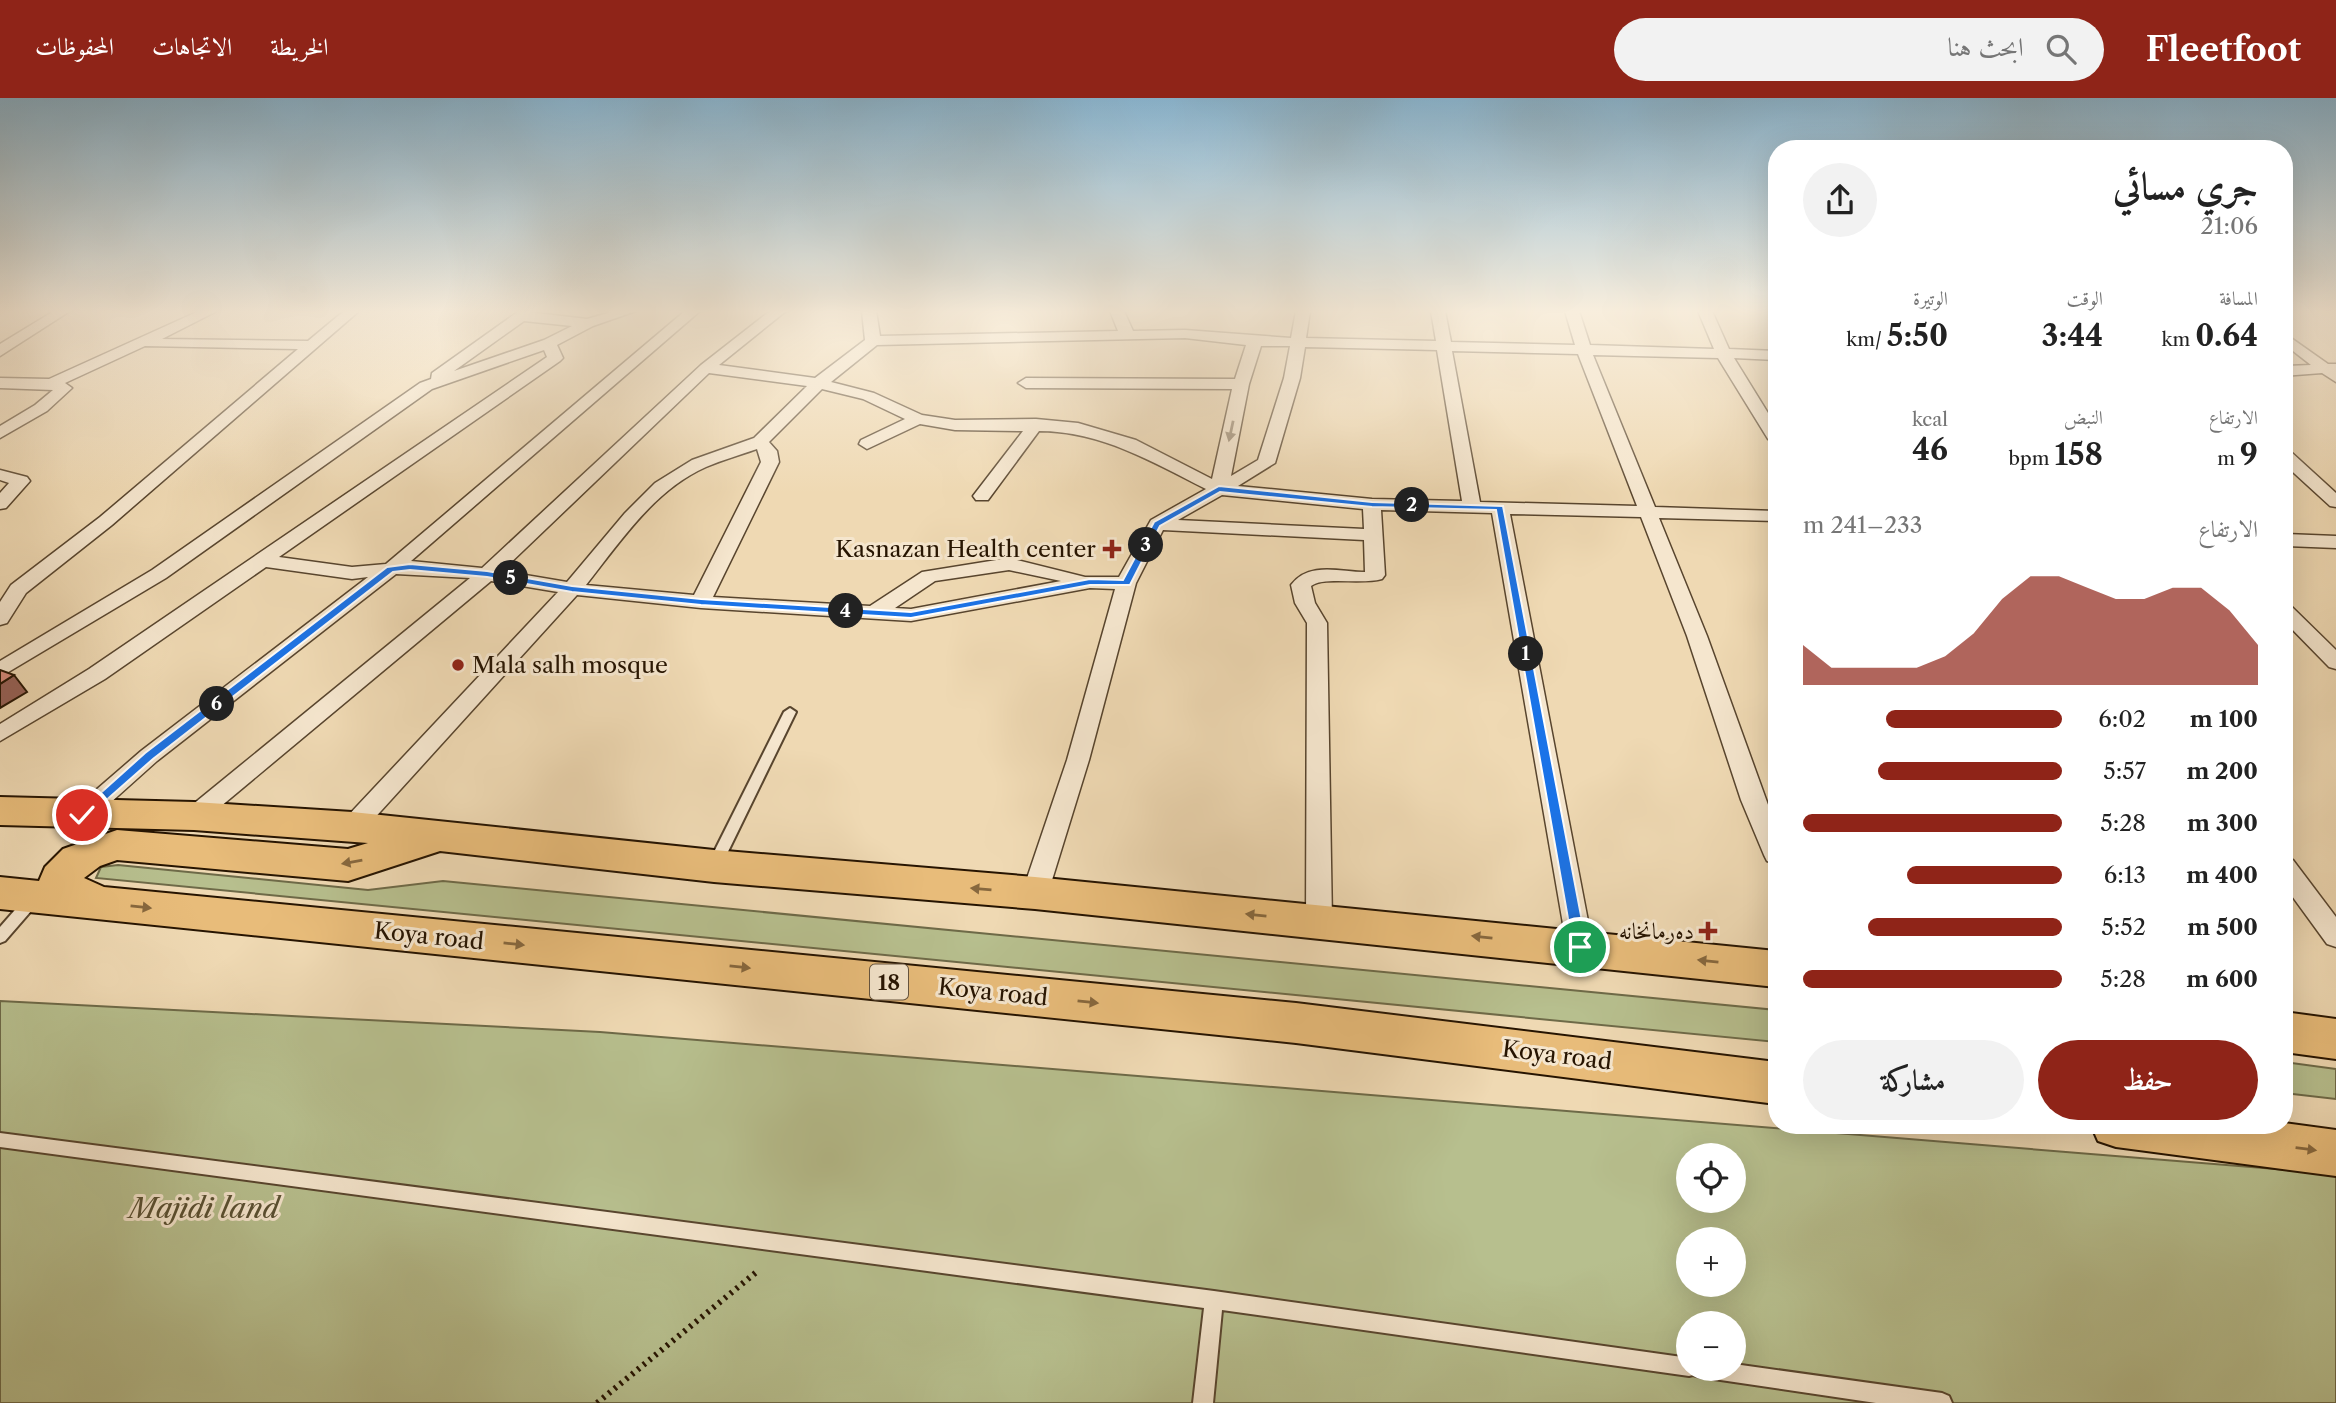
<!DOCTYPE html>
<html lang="ar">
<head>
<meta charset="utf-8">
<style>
  body { margin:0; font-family:"Libre Caslon Text",Amiri,serif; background:#f2f2f2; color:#222; direction:rtl; height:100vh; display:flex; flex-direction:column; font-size:26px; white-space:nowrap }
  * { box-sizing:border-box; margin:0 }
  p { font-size:23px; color:#767676 }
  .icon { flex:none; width:38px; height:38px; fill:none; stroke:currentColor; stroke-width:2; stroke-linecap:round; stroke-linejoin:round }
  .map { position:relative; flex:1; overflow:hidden; direction:ltr }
  .sheet { position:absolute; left:1768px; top:42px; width:525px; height:994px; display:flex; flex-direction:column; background:#fff; border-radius:28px; box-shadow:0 7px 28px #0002; direction:rtl }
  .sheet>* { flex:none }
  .tools { position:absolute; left:1676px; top:1045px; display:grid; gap:14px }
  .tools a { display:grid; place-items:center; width:70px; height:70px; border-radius:50%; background:#fff; box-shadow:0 7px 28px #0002; font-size:35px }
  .pin { position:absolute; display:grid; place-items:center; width:60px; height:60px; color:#fff; margin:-30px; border:4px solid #fff; border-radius:50%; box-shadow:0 2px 7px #0007 }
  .km { position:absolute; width:35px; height:35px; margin:-18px; border-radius:50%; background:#222; color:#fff; font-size:19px; line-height:35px; text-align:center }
  .round { display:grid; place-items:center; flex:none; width:74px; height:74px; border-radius:37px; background:#f2f2f2 }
  .overview { display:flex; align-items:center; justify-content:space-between; height:119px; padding:0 35px }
  h1 { font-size:38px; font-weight:700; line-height:52px }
  .stats { display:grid; grid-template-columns:repeat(3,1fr); gap:10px; height:119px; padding:7px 35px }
  .stats div { display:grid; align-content:center }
  .stats b { font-size:30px; font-weight:700 }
  .stats small { font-size:19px; font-weight:400 }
  .stats p { font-size:19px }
  .chart { height:196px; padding:14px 35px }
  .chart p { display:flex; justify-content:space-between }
  .chart svg { width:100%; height:126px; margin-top:7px; fill:#8f2418; opacity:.7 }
  .button { display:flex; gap:14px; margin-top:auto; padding:14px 35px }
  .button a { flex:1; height:80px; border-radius:42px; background:#8f2418; color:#fff; font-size:28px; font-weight:700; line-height:80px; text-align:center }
  .button a+a { background:#f2f2f2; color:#222 }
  ul { padding:0 35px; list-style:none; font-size:23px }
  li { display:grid; grid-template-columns:112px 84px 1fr; align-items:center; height:52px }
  li i { height:18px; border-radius:9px; background:#8f2418 }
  header { display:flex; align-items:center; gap:42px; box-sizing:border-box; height:98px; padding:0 35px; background:#8f2418; color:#fff }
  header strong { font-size:33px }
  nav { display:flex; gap:38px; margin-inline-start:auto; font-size:24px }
  .search { width:490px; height:63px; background:#f2f2f2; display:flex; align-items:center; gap:18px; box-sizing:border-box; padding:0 24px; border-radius:38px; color:#767676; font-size:26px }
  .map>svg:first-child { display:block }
</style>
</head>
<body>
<header>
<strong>Fleetfoot</strong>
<div class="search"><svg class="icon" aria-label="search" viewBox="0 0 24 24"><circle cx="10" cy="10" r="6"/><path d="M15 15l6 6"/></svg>ابحث هنا</div>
<nav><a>الخريطة</a><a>الاتجاهات</a><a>المحفوظات</a></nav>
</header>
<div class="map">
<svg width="2336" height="1305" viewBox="0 0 2336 1305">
  <rect width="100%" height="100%" fill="#efd9b3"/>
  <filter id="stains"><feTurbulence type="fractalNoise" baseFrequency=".00286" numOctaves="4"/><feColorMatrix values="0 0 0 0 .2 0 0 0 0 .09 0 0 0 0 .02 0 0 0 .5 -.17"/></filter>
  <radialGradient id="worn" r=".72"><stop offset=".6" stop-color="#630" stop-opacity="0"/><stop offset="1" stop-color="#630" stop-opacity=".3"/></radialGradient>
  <!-- green -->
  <path fill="#b7bf8e" stroke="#6e6a48" stroke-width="2" fill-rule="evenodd" d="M118 767 368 792 443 783 1776 912V944L96 780 101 769Z
    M0 903 600 934 2336 1076V1305H0ZM1689 1057H1734V1102H1689ZM1689 1141H1734V1186H1689ZM1689 1225H1734V1270H1689Z
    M2284 964 2336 971V1001L2284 995Z"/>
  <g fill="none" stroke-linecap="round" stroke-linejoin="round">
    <defs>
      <path id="lane" d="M790 610 796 614 721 768 719 771H709L707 768 784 614Z
        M33 796 38 797 40 801 38 805 5 843 0 845V829L28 797Z
        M0 1035 1214 1193 1689 1260V1270H1734V1266L1942 1295 1949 1298 1952 1305H1876L1700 1279 1693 1277 1689 1278 1222 1212 1213 1305H1193L1204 1210 0 1049Z"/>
      <path id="street" d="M54 213H70L0 258V246Z
        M199 213H217L162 241 308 243 344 213H359L112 427 26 495 7 525 0 527V504L11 487 100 419 298 251 145 248 65 285 72 290 47 313 0 340V328L35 307 53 292 0 290V280L49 281Z
        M519 213 587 221 615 213H636L593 228 557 247 563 260 560 263 279 459 352 469 386 466 685 213H700L411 463 482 470 701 267 770 213H786L719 267 815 280 865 242 862 213H876L880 238 1118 233 1110 213H1124L1133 233 1185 232 1291 240 1296 213H1310L1306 240 1436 243 1431 213H1445L1451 244 1575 247 1565 213H1579L1590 247 1714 251 1698 213H1712L1729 251 1776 253V262L1734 260 1776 328V346L1768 341 1718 260 1593 257 1655 409 1776 413V423L1659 420 1707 538 1776 729V766L1767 763 1764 757 1741 702 1687 538 1641 419 1510 416 1593 849 1589 856 1580 859 1571 856 1567 849 1492 415 1381 412 1385 477 1382 481C1361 487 1324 478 1311 488L1315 505 1327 525 1332 823 1328 830 1319 833 1310 830 1306 823 1307 525 1295 505 1291 487C1309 463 1340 474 1365 474L1364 442 1163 432 1136 485 1089 662 1048 795 1044 802 1035 805 1026 802 1022 795 1067 662 1115 491 1090 490 911 523 701 510 577 497 361 735 352 738 343 735 340 729 343 723 558 494 491 483 202 724 194 726 186 724 182 718 186 712 470 480 396 476 157 663 90 723 82 725 74 723 70 717 74 711 141 653 368 479 352 481 266 469 105 581 0 643V626L89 571 547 259 544 252 432 291 166 480 0 579V563L152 472 420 285 431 281 432 275ZM524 223 572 228 544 242 454 273ZM1185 240 1246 247 1235 281 1026 280 1018 285 1026 290 1232 291 1212 381 1136 342 1078 325 1036 321 955 322 922 317 874 295 831 284 877 247ZM1261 248H1290L1284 280 1258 362 1231 378 1249 286ZM1305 249 1437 252 1462 403 1372 401 1238 388 1275 365 1300 280ZM1452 253 1578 256 1637 408 1480 404ZM709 275 807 288 754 340 692 362 655 385 625 415 567 484 502 473ZM822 291 863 301 905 321 861 342 859 346 867 351 920 326 955 332 1023 333 973 398 976 402H988L1039 333C1101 333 1152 364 1206 391L1151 422 1119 479H1085L1009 460 922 474 870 508 713 499 779 364 777 353 769 344ZM757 351 761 364 694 497 586 487C620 444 654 392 706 369 722 362 740 357 757 351ZM1222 397 1363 411 1364 431 1178 422ZM1009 472 1061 483 911 511 895 510 935 483Z
        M2284 235 2328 266H2336V284L2322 275 2284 278V268L2311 267 2284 246Z
        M2284 352 2290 353 2336 395V409L2330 408 2284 366Z
        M0 372 27 379 30 383 6 410 0 411V395L9 385 0 382Z
        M2284 436 2336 438V450L2284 448Z
        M2284 506 2291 508 2336 552V571L2329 569 2284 523Z
        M2284 760 2293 762 2336 819V849L2327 846 2284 787Z"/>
      <path id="highway" d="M0 699 194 704 352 714 714 752 1035 779 1776 853V889L1035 811 714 784 440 753 348 783 117 762 100 768 84 780 104 789 1296 905 1776 964V1006L1296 945 0 811V779L39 783 45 769 63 751 117 732 348 751 368 745 194 732 0 727Z
        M2284 914 2336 921V961L2284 954Z
        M2284 1025 2336 1032V1078L2116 1049 2098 1043 2091 1027Z"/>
    </defs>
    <!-- lane casing -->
    <use href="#lane" stroke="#58452e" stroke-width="4"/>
    <!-- street casing -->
    <use href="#street" stroke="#58452e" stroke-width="3"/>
    <!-- highway casing -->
    <use href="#highway" stroke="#261401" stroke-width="4"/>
    <!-- path -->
    <path stroke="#261401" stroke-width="6" stroke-dasharray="2.5 5" stroke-linecap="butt" d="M597 1305 759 1172"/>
    <!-- lane -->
    <use href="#lane" fill="#f5e6ce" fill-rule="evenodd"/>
    <!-- street -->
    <use href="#street" fill="#f5e6ce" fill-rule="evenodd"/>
    <!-- highway -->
    <use href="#highway" fill="#e8bc7a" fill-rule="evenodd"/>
  </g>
  <!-- shaded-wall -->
  <path fill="#956055" stroke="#261401" stroke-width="2" d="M14 577 27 594 0 610V586Z"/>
  <!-- building -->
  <path fill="#d5897a" stroke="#261401" stroke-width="2" d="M0 572 14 577 0 586Z"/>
  <!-- one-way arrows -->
  <defs><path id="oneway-solid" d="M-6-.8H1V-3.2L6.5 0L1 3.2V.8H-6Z" transform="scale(1.75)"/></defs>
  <use fill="#988872" href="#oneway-solid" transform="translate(1231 333) rotate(102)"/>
  <g fill="#87683e">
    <use href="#oneway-solid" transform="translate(352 764) rotate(170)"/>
    <use href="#oneway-solid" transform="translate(981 791) rotate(-175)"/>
    <use href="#oneway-solid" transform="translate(141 809) rotate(6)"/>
    <use href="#oneway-solid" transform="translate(1256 817) rotate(-174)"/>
    <use href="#oneway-solid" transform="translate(1482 839) rotate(-174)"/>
    <use href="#oneway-solid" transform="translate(514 846) rotate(6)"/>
    <use href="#oneway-solid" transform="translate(1708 863) rotate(-174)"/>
    <use href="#oneway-solid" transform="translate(740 869) rotate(6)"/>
    <use href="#oneway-solid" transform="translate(1088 904) rotate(6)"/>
    <use href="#oneway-solid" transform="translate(2306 1051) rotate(7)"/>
  </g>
  <!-- sky -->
  <linearGradient id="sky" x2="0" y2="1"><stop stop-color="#89b6d2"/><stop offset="0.54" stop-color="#f8eedd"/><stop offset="1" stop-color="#f8eedd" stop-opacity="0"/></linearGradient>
  <rect width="2336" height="395" fill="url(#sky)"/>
  <!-- route -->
  <path fill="#1a73e8" stroke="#fff" stroke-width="2" d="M1219 388 1372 404 1503 408 1587 849 1585 852 1580 854 1573 849 1496 412 1372 409 1220 394 1160 428 1130 487H1090L911 520 701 507 572 494 487 479 410 472 393 474 153 661 86 720 76 717 145 655 387 469 410 466 487 473 572 488 701 501 911 514 1090 481 1123 482 1154 424Z"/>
  <!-- markers -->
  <g fill="#8f2418" stroke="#f5e6ce" stroke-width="2.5">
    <path d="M1108.5 440.5h7v7h7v7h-7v7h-7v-7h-7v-7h7z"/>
    <circle cx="458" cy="567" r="7"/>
    <path d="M1704.5 822.5h7v7h7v7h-7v7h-7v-7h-7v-7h7z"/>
  </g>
  <g text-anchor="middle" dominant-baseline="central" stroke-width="6" stroke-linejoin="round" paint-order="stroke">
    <!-- shield labels -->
    <rect fill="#f5e6ce" stroke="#64533e" stroke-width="2" x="870" y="866.5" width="38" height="35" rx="5"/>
    <g font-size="21" font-weight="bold" fill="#261401">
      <text x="889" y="884">18</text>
    </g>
    <!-- poi labels -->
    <g font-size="23" fill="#261401" stroke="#f5e6ce" text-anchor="end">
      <text x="1096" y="451">Kasnazan Health center</text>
      <text x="472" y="567" text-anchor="start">Mala salh mosque</text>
      <text x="1694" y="833">دەرمانخانە</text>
    </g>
    <!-- street labels -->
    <g font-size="23" fill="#261401" stroke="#f5e6ce">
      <text transform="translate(429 838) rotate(6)">Koya road</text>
      <text transform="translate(993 894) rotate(6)">Koya road</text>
      <text transform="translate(1557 957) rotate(7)">Koya road</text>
    </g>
    <!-- near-park labels -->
    <g font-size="28" font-style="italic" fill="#595032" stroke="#f5e6ce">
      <text x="204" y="1110">Majidi land</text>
    </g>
  </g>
  <rect width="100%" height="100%" filter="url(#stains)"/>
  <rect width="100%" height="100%" fill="url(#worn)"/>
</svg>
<div class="tools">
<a><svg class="icon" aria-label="locate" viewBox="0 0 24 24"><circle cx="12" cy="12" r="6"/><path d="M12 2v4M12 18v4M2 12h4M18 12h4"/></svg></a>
<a>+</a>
<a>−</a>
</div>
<div class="pin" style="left:1580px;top:849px;background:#1e9e55"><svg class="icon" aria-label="arrive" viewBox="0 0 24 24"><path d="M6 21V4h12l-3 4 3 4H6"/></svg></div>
<div class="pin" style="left:82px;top:717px;background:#d93025"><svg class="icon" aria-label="check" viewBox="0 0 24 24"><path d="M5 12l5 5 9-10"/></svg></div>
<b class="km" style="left:1526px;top:556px">1</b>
<b class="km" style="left:1412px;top:407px">2</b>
<b class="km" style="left:1146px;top:447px">3</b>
<b class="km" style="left:846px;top:513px">4</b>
<b class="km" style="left:511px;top:480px">5</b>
<b class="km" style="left:217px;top:606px">6</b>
<section class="sheet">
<div class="overview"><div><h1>جري مسائي</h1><p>21:06</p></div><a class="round"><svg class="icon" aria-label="share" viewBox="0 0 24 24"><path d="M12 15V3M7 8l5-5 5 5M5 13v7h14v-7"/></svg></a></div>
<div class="stats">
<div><p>المسافة</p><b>0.64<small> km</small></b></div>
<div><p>الوقت</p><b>3:44</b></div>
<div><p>الوتيرة</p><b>5:50<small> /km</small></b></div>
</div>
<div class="stats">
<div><p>الارتفاع</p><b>9<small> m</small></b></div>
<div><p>النبض</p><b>158<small> bpm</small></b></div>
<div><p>kcal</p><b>46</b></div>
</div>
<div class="chart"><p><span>الارتفاع</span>233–241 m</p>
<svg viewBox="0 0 160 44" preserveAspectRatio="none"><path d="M0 44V30L10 38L20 38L30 38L40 38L50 34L60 26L70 14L80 6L90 6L100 10L110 14L120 14L130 10L140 10L150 18L160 30V44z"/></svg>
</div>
<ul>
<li><b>100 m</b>6:02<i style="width:68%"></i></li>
<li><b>200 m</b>5:57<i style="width:71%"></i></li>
<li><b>300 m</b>5:28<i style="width:100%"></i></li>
<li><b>400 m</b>6:13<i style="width:60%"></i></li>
<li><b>500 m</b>5:52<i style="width:75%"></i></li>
<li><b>600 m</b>5:28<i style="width:100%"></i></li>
</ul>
<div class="button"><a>حفظ</a><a>مشاركة</a></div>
</section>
</div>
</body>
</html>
